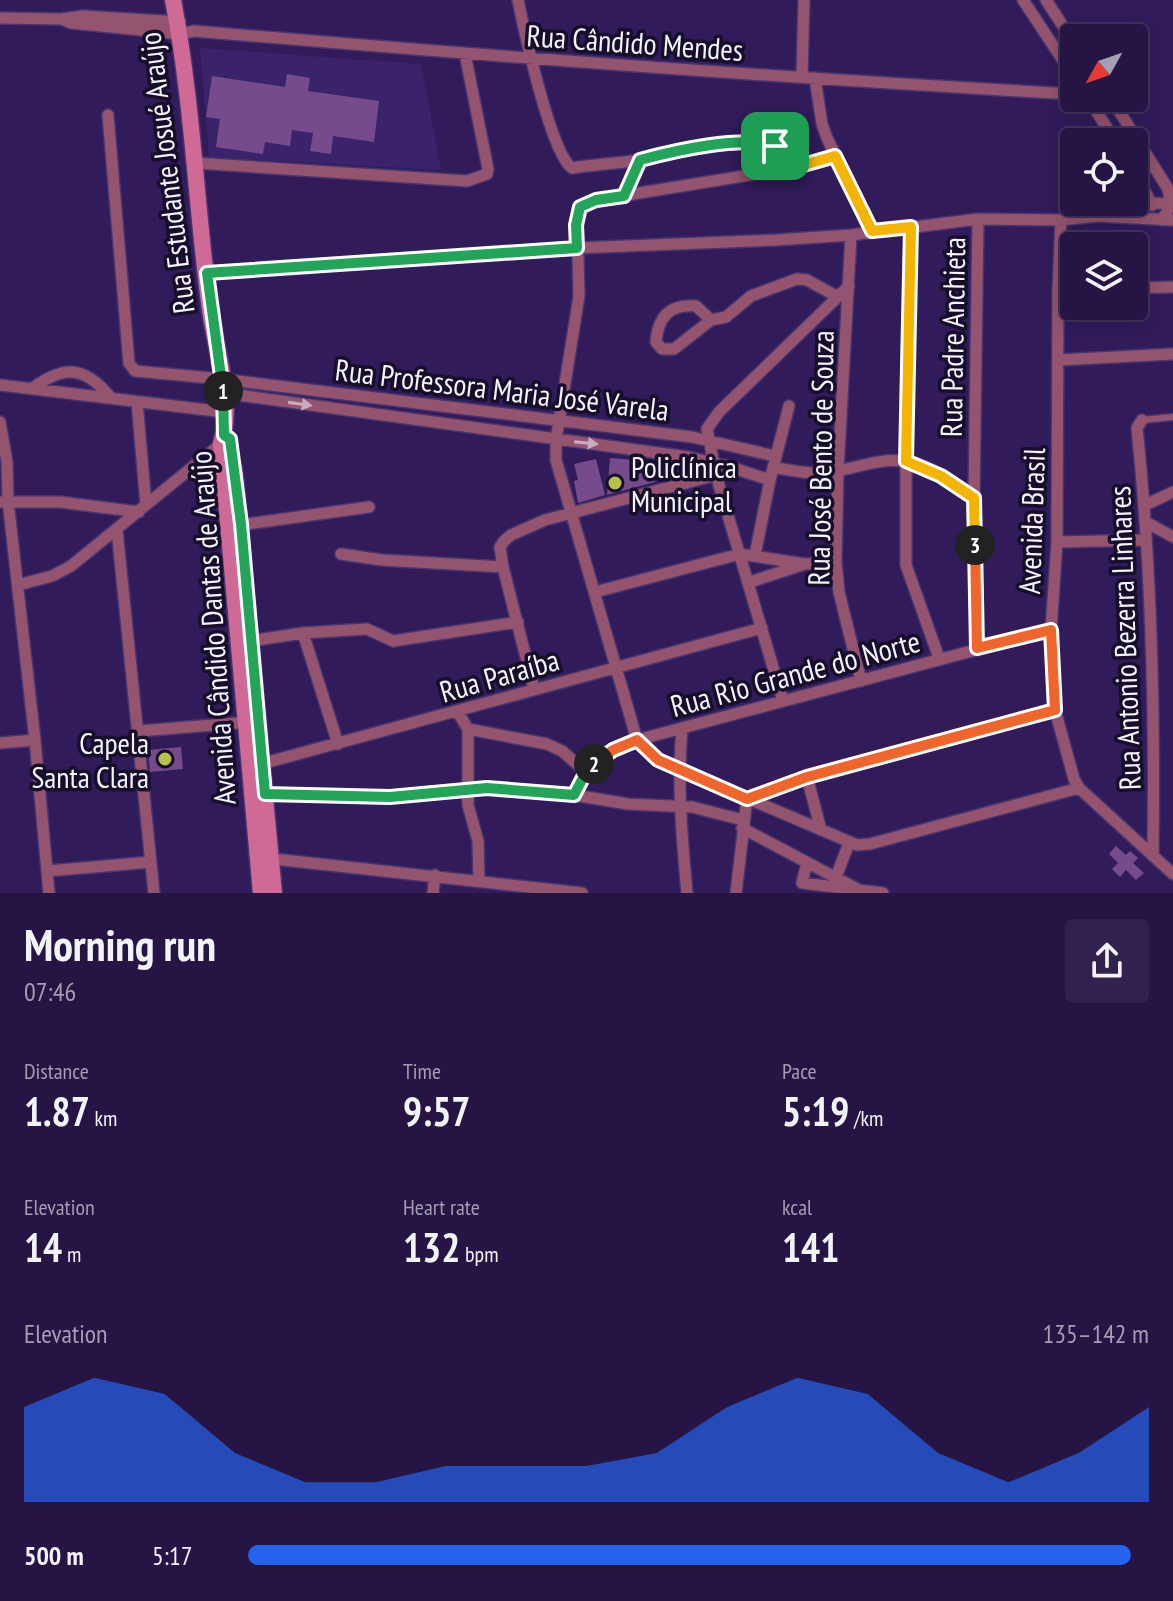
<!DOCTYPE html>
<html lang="en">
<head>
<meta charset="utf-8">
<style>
  body { margin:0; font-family:"PT Sans Narrow",sans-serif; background:#31214f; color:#f1f3f6; height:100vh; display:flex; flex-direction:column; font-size:30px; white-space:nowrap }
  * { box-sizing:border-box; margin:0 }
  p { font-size:26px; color:#a39eb2 }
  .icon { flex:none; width:44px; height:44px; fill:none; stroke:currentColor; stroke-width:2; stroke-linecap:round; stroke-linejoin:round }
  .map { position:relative; height:893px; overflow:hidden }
  .sheet { display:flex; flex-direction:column; background:#251444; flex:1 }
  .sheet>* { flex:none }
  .needle { width:52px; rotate:230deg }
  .fabs { position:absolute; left:1060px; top:24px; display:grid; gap:16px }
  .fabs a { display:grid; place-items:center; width:88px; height:88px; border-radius:8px; background:#251444; box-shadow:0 4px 20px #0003,0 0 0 2px #42335d; font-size:40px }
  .pin { position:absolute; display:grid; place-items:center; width:68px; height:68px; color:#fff; margin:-34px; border-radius:16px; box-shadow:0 4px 12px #0006 }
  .km { position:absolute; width:40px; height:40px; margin:-20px; border-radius:50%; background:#222; color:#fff; font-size:22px; line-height:40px; text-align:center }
  .round { display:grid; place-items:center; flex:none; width:84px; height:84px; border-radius:8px; background:#31214f }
  .headline { display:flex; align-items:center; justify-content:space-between; height:136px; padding:0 24px }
  h1 { font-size:44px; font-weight:800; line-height:60px }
  .stats { display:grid; grid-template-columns:repeat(3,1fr); gap:12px; height:136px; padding:8px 24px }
  .stats div { display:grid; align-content:center }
  .stats b { font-size:40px; font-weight:800 }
  .stats small { font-size:22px; font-weight:400 }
  .stats p { font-size:22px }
  .chart { height:224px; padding:16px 24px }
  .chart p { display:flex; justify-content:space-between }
  .chart svg { width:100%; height:144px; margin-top:8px; fill:#2563eb; opacity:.7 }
  ul { padding:0 24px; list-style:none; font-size:26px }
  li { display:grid; grid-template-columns:128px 96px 1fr; align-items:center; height:60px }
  li i { height:20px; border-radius:10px; background:#2563eb }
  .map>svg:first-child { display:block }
</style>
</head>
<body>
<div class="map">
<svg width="1173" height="893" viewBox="0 0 1173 893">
  <rect width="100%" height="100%" fill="#311b5b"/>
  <!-- built -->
  <path fill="#3a236a" d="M200 48 421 64 441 170 209 157Z"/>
  <!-- building -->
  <path fill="#764b8b" d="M287 74 310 78 308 91 379 101 374 142 333 136 331 154 310 151 313 133 292 130 290 146 265 142 263 154 216 147 220 119 206 117 212 76 285 87Z
    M610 458 635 460 636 466 649 462 655 482 607 495Z
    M596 459 605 495 578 503 574 481 578 480 574 464Z
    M181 747 183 769 150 772 148 750Z
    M1116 846 1126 855 1130 851 1138 858 1133 863 1144 873 1136 880 1126 870 1120 877 1112 869 1118 863 1109 854Z"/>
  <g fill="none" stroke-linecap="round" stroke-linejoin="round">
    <defs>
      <path id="service" d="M1142 420 1173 417"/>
      <path id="minor" d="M518 0C524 30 551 154 572 168 594 165 617 163 640 160 676 153 739 134 775 146L793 168
        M1023 0 1074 77
        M1046 0 1074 43
        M0 18 61 19 83 16 180 22
        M61 19 71 23 180 34 194 31C487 56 780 78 1074 94
        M802 77 804 0
        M815 78 822 124 827 138 872 231
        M1088 98 1116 142
        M1111 98 1168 189 1171 205 1162 220
        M108 115 129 363 135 371 222 379 692 437 775 456
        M835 156 793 168 596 200 580 207 577 216 579 296 556 440V460L637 740 658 760 857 845 870 844 1079 788
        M195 163 467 181 487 174 488 169 465 54
        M1134 170 1152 205
        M624 196 640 160
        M1098 216C1123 205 1146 200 1173 205
        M1061 220 1058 291 1057 542 1051 630 1055 710 1074 779 1079 788 1173 874
        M911 227 906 461V565L939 658
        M851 235 838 471 836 562 839 592 861 681
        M207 273 577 248 776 240 851 235 978 219 1061 220 1097 216 1173 220
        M1134 288 1173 287
        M1058 291 1074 290
        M711 320 696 306C670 304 658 316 656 342L662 349H674L711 320 726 317 751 296 797 279 807 280 838 297
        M1059 360 1173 354
        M0 385 224 412
        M33 388C64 365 85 366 110 397
        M223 393 688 457 727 466 770 480
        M137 402 146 505
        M1142 420 1137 428C1152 571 1155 713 1153 856
        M0 422 7 462 8 501 35 740 49 893
        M773 467C789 470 806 474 823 473 849 471 876 458 903 461 928 463 955 484 974 498
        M0 502H60L139 512
        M1145 505 1173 492
        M1146 522 1173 537
        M233 526 369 507
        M117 530 154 893
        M1057 542 1146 540
        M341 554 382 560 503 567
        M755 555 770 480 789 406
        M750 582 802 565
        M18 585 52 576 71 566 222 443
        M595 592 740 554 805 564 836 562
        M303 633 338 744
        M250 641 303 633 367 629 393 641 518 622
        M977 648 974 498 978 219
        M534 689 503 567 500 547 504 541 511 535 545 520 716 475
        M783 701 716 475 707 429 719 412 849 286
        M457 711 468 729V805L478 841 479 881
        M468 729 547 744 562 751 586 772
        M682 729C677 784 682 838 687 893
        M139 731 250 722
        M0 743 35 740
        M257 765 762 628
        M807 777 821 830
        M265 794 390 797 487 788 574 795 628 804 692 807 743 820
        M574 795C591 763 603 754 637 740L1051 630
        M742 828 861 891
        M265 858 582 893
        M807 862 802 883 883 893
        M47 871 151 862
        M836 877 849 843
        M433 893 435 875
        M736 893 747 799 807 777 1055 710"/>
      <path id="secondary" d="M173 0C193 103 196 207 210 310 216 352 234 402 221 444L261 893
        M234 469 274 893"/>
    </defs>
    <!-- service casing -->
    <use href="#service" stroke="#48356e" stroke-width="9"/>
    <!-- minor casing -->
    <use href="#minor" stroke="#48356e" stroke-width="14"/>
    <!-- secondary casing -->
    <use href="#secondary" stroke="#48356e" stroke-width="19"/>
    <!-- service -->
    <use href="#service" stroke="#94546f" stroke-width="6"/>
    <!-- minor -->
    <use href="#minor" stroke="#94546f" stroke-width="11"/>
    <!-- secondary -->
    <use href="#secondary" stroke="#cf6995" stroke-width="16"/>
  </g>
  <!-- one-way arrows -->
  <defs><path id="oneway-solid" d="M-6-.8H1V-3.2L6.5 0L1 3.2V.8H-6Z" transform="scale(2)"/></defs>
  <g fill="#c9abbc">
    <use href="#oneway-solid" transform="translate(300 404) rotate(8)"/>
    <use href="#oneway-solid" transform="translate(586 443) rotate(6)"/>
  </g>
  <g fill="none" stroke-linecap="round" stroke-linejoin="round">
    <defs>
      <path id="split-1" d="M223 391 207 273 577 248 576 225 580 207 596 200 624 196 640 160C673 151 742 135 775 146"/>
      <path id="split-2" d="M223 391 224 435 230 439 241 524 265 794 390 797 487 788 574 795 586 772 594 764"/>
      <path id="split-3" d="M594 764 613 750 637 740 658 760 747 799 807 777 1055 710 1051 630 977 648 975 545"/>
      <path id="split-4" d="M775 146 793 168 835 156 872 231 911 227 906 461 941 476 974 498 975 545"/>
    </defs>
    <!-- split-1 casing -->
    <use href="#split-1" stroke="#fff" stroke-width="16"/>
    <!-- split-2 casing -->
    <use href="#split-2" stroke="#fff" stroke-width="16"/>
    <!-- split-3 casing -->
    <use href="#split-3" stroke="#fff" stroke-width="16"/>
    <!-- split-4 casing -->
    <use href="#split-4" stroke="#fff" stroke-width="16"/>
    <!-- split-1 -->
    <use href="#split-1" stroke="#22a559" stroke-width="10"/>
    <!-- split-2 -->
    <use href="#split-2" stroke="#22a559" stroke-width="10"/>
    <!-- split-3 -->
    <use href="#split-3" stroke="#f0652b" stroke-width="10"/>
    <!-- split-4 -->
    <use href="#split-4" stroke="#f5b400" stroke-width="10"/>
  </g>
  <!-- markers -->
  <g fill="#b6c148" stroke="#160e2a" stroke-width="3">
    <circle cx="615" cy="483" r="8"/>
    <circle cx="165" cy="759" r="8"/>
  </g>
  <g text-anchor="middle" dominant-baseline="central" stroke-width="7" stroke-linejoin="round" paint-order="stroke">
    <!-- street labels -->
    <g font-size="30" fill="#f4f3fb" stroke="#160e2a">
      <text transform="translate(635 42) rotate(4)">Rua Cândido Mendes</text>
      <text transform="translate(166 173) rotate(-97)">Rua Estudante Josué Araújo</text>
      <text transform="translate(952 337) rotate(-89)">Rua Padre Anchieta</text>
      <text transform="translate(502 389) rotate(7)">Rua Professora Maria José Varela</text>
      <text transform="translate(820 458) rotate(-89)">Rua José Bento de Souza</text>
      <text transform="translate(1031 521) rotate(-88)">Avenida Brasil</text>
      <text transform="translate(212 628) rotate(-94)">Avenida Cândido Dantas de Araújo</text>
      <text transform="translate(1124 638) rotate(-92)">Rua Antonio Bezerra Linhares</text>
      <text transform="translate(795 673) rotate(-15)">Rua Rio Grande do Norte</text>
      <text transform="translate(499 675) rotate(-16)">Rua Paraíba</text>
    </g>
    <!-- poi labels -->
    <g font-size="30" fill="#f4f3fb" stroke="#160e2a" text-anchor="start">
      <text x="631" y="466">Policlínica<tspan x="631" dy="34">Municipal</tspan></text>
      <text x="149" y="742" text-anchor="end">Capela<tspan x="149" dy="34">Santa Clara</tspan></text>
    </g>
  </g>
</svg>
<div class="fabs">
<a><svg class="needle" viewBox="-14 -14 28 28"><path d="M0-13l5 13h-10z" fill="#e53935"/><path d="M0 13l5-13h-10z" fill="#a39eb2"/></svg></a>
<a><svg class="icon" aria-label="locate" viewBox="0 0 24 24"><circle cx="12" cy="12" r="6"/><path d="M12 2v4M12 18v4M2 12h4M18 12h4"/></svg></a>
<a><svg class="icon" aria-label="layers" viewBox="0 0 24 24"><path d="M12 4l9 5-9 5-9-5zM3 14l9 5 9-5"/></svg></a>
</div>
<div class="pin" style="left:775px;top:146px;background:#1e9e55"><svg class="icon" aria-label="arrive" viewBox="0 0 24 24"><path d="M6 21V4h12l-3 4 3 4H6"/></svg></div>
<b class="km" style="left:223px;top:391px">1</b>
<b class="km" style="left:594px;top:764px">2</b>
<b class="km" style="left:975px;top:545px">3</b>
</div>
<section class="sheet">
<div class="headline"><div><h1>Morning run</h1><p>07:46</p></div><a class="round"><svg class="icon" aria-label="share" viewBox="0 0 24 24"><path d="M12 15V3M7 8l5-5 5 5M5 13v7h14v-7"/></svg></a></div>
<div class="stats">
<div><p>Distance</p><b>1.87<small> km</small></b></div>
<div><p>Time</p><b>9:57</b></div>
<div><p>Pace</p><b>5:19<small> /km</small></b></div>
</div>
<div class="stats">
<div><p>Elevation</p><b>14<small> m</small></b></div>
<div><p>Heart rate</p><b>132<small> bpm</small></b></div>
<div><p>kcal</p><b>141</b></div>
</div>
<div class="chart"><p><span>Elevation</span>135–142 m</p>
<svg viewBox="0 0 160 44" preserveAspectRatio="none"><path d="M0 44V15L10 6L20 11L30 29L40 38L50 38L60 33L70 33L80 33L90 29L100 15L110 6L120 11L130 29L140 38L150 29L160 15V44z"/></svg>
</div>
<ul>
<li><b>500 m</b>5:17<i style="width:98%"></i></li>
</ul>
</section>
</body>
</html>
